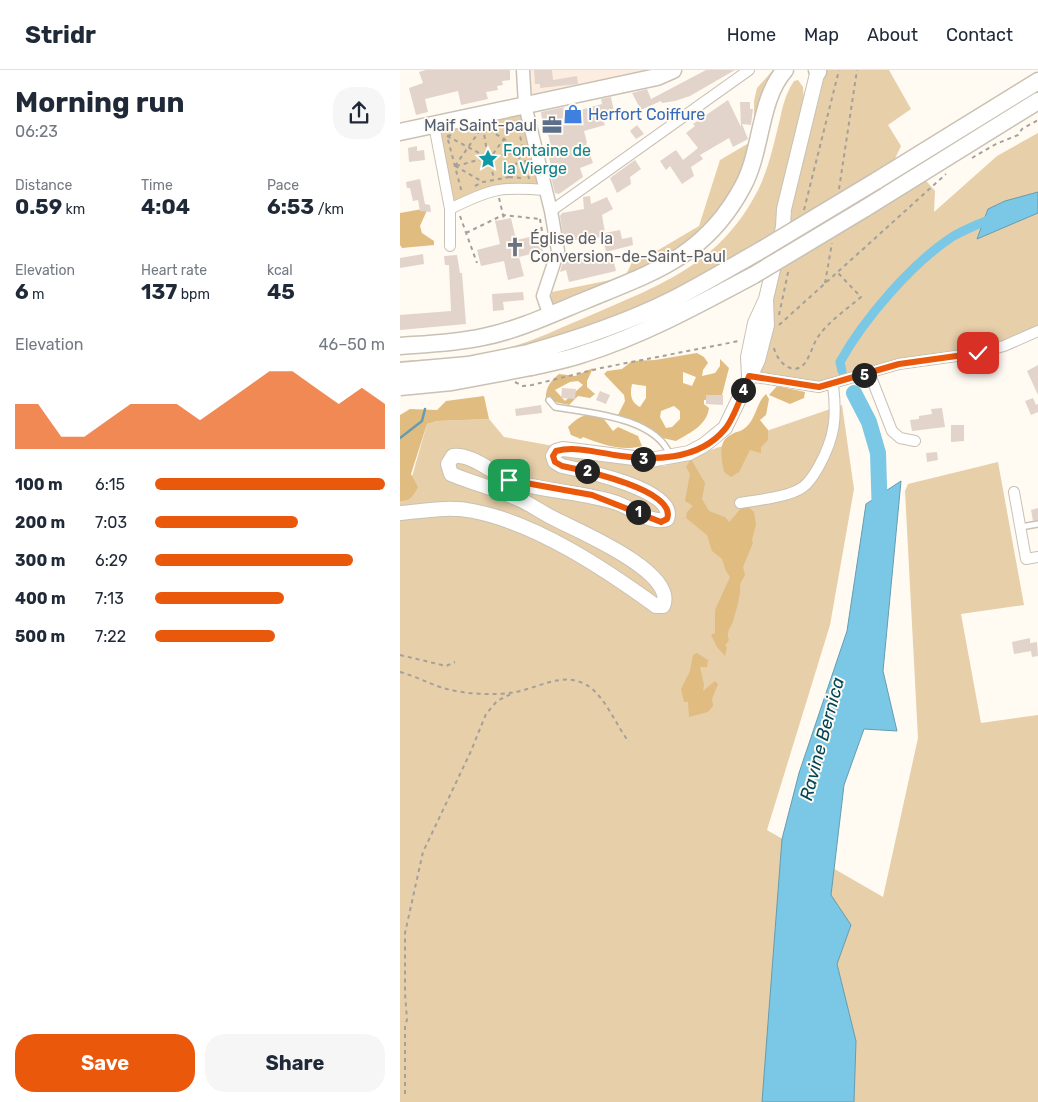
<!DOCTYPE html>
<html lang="en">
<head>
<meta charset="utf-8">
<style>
  body { margin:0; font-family:Rubik,sans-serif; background:#f6f6f7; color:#1f2937; height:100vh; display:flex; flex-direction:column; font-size:19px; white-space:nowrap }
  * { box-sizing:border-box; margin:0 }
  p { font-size:16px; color:#747a83 }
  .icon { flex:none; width:28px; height:28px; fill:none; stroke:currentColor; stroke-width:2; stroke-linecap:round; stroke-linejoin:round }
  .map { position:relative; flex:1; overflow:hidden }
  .panel { display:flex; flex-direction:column; background:#fff; width:400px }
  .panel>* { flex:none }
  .pin { position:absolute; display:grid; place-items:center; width:42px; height:42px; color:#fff; margin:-21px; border-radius:10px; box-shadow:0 2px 8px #0006 }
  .km { position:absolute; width:25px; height:25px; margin:-12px; border-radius:50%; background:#222; color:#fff; font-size:14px; line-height:25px; text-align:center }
  .round { display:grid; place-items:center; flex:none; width:52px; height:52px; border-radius:20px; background:#f6f6f7 }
  .overview { display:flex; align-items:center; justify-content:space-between; height:85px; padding:0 15px }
  h1 { font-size:28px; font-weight:700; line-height:38px }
  .figures { display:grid; grid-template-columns:repeat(3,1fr); gap:8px; height:85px; padding:5px 15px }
  .figures div { display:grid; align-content:center }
  .figures b { font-size:21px; font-weight:700 }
  .figures small { font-size:14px; font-weight:400 }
  .figures p { font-size:14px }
  .chart { height:140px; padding:10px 15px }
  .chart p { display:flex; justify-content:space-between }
  .chart svg { width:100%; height:90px; margin-top:5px; fill:#ea580c; opacity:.7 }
  .primary-button { display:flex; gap:10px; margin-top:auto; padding:10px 15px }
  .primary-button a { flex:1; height:58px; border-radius:20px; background:#ea580c; color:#fff; font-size:20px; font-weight:700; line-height:58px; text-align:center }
  .primary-button a+a { background:#f6f6f7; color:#1f2937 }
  ul { padding:0 15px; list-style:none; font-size:16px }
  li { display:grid; grid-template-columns:80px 60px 1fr; align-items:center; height:38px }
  li i { height:12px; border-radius:6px; background:#ea580c }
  header { display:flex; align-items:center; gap:30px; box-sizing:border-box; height:70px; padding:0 25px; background:#fff; border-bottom:1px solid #e0e1e3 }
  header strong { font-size:24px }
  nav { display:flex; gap:28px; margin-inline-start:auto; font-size:18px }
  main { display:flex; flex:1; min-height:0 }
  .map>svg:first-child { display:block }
</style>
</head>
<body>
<header>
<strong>Stridr</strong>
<nav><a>Home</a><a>Map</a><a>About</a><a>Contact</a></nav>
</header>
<main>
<section class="panel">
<div class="overview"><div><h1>Morning run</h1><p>06:23</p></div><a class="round"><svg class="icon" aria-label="share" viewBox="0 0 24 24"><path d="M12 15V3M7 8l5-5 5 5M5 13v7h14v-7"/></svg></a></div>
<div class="figures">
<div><p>Distance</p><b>0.59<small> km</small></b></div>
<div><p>Time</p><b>4:04</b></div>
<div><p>Pace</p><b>6:53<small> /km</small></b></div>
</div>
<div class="figures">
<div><p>Elevation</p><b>6<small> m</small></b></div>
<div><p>Heart rate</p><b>137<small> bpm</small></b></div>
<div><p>kcal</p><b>45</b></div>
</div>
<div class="chart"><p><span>Elevation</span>46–50 m</p>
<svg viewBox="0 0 160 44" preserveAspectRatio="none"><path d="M0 44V22L10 22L20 38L30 38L40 30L50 22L60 22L70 22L80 30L90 22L100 14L110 6L120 6L130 14L140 22L150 14L160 22V44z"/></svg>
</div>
<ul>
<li><b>100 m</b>6:15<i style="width:100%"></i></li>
<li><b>200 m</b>7:03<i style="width:62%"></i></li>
<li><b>300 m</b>6:29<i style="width:86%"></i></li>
<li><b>400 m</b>7:13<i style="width:56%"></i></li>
<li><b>500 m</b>7:22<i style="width:52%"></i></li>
</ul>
<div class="primary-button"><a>Save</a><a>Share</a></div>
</section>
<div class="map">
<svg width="638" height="1032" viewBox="0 0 638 1032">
  <rect width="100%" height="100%" fill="#fffaf2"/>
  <!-- commercial -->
  <path fill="#fdede1" d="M123 0H273L125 35Z"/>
  <!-- green -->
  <path fill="#e6cfa9" d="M373 0H385C363 24 364 62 354 92 322 187 232 211 150 246L148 242 152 222 225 207 232 192 255 182 299 156 320 90 354 70V31L357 18Z
    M426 0H489L511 39 488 55 501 76 494 91 476 111 481 129 521 105 535 121 534 142 597 86 638 63V261L622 270 531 288 433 315 350 305Z
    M398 10 403 17 404 31 373 173 199 262 0 301V291C34 289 68 288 101 280 132 272 160 258 189 246 255 217 314 197 352 131 367 107 373 77 380 49 383 35 386 23 394 11Z
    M125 35 145 120 111 117 50 139 34 55Z
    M442 335 454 419 430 555 367 760 483 827 518 668 505 421 508 414 598 392 624 535 561 544 581 653 638 645V1032H0V431H5L27 354 37 351 89 349 104 367 264 396Z"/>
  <!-- forest -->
  <path fill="#e0bc80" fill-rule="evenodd" d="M28 138 20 156 22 163 34 171V175L2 178 0 175V143Z
    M297 283 304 287 308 293 303 300 302 306 315 303 320 296V289L329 298 322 325 319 329 304 330V334L309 338C307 355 290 363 276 371L253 366 245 358 215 351 225 331 224 325 204 304 207 301 222 299 232 291 255 290ZM283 302 296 307 292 316 283 313ZM232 314 246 316V328L240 337C230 332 230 323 232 314ZM274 336 280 341V349L272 357 266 358 260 347 261 341Z
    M193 298 187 311V317L195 324 190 328 178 326 169 335 146 330C145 319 150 311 159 304L175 306ZM178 311 183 315 165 331 155 320 170 312Z
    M377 316 405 322 404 328 390 334 369 325Z
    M366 324 369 329 366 345 360 350 368 360V370L361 377V383L350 380 339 402 331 407 324 402C322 391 317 373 329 366 337 360 342 363 349 354 357 344 357 332 366 324Z
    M84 326 89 349 37 351 27 354 11 404 18 417C14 425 10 432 0 431V345L10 339 37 340 46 331Z
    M196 345 203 348 213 361 218 357 238 366 242 376C222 382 201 374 183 367L181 369 171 365 168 357C178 348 182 344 196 345Z
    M291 389 305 413 302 429 309 441 325 447 329 452 345 434 354 442 356 454 352 470 353 473 343 497 345 505 340 514C341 524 337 538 334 548 332 558 325 560 329 570L325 576 327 577 325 586 317 577 311 565 315 563V540L330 507 326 501 322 489 312 481 307 465 286 448 287 442 293 436 285 431 290 404 286 397Z
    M297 583 308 590 307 597H300L304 615 303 621 315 611 318 614 312 629 313 636 308 642 289 647 288 632H284L281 619 290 601 293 585Z"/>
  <!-- water -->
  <path fill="#7ac8e6" stroke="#669caf" d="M638 122V143L577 169 588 139 605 131Z
    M501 411 483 601 497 661 464 659 444 715 431 825 451 855 437 894 456 971 454 1032H362L382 769 399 703 447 561 466 434Z"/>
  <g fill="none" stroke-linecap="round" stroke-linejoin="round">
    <!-- stream -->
    <path stroke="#669caf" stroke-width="2.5" d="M0 368 22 351 25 339"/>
    <!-- canal -->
    <path stroke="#7ac8e6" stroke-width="9" d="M442 301 440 292C464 249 511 194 552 167 565 159 580 154 594 147"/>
    <!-- river -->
    <path stroke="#7ac8e6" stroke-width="16" d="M454 323 469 352 478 383 480 448"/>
  </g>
  <!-- building -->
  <path fill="#e2d4cb" d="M26 0H110V10L102 11 103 15 97 16 98 20 86 22 88 29 61 35 58 21 25 29 28 42 16 45 9 18 23 13 19 2Z
    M134 0H152L153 10 177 6 178 14 140 18V14H135Z
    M306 0H335L290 26 275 31 262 33 261 31 241 40 232 23 247 19 251 29Z
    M211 27 214 42 201 45 205 55 184 61 187 73H186L193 93 180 98 183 107 159 124 155 123 151 107 154 106 145 73 150 72 146 57 143 58 141 42 164 37 166 43 180 40 202 34 201 29Z
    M328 30 341 57 340 32H350V39H353L351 55 342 54 348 69 333 77 329 68 300 85 303 89 291 97 294 106 282 114 270 96 266 100 260 91 276 80 283 90 298 78 286 63 295 56 293 54Z
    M237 55 244 64 236 69 230 61Z
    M17 76V81L24 80 25 90 9 92 8 78Z
    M235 90 241 99 230 107 231 114 217 123 210 108Z
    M20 109 25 134 30 135 31 142 20 141 18 130 13 131 10 118H7L6 112Z
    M190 126 191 134 207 127 213 139 202 145 205 163 220 160 222 169 232 167 233 175 206 182 203 167 164 171 160 146 162 143 184 139 183 127Z
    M111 148 116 170 139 165 143 181 119 187 124 206 108 210 104 191 81 196 77 180 100 174 95 151Z
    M23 184 24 194 0 198V188Z
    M212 184 216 201 169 212 166 200 160 202 163 192Z
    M57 185 60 203H62L66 254 0 260V245L51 241 49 195H45L44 186Z
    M123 222 124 230 103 232 104 240 93 241 92 224Z
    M638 295V325L627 301Z
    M162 318 176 319 175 329 161 328Z
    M200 321 210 325 206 334 196 330Z
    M306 325H323V335L306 334Z
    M633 328 636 335 638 334V342L631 345 625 331Z
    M141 335 142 343 116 346 115 339Z
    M542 338 545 357 512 361 510 350 519 349V346L532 344 531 339Z
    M551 355H564V371L551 372Z
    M537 382 538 390 527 392 526 383Z
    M638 438V450L633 451 631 440Z
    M630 568V573L637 572 638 586 632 587 631 581 614 584 612 572Z"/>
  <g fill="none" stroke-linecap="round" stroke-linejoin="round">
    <defs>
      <path id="service" d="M149 330 155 337C189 343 255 347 270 385
        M621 457 638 454"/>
      <path id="minor" d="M34 55 50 139C90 119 101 116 145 120
        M50 139V176
        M151 141 349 0
        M469 302 492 361 500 368 515 371
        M349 306 419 317 499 294 578 283 604 276 638 261
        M614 422 626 489 638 487
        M340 433C357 430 390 427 403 417 410 412 415 403 419 396 435 367 437 347 433 315"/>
      <path id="tertiary" d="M123 0 125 35 151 141 158 181 143 226 150 246"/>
      <path id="secondary" d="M349 306 348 287 355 253 366 229 383 157 384 139 418 0
        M0 443C24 441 49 436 73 441 136 453 205 499 256 536H263C278 502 176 460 153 448 143 443 133 436 123 431 100 420 75 414 51 404L48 394 53 386C72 384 91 402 108 409 140 422 182 421 217 433 232 438 252 455 267 449 278 420 182 400 162 396L155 392 153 386 156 381 163 379 250 390 289 383 304 375 325 358 358 290 367 255 366 229"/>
      <path id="primary" d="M417 0 418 2
        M0 62 257 7 273 0
        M0 276C28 274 55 273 83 267 118 260 152 244 186 230 254 202 306 186 343 116 362 81 359 29 385 0"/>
      <path id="trunk" d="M476 111 638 11
        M464 139 638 31
        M128 283C178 269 226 253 272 230 303 214 333 196 363 179
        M131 297C148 293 166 290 183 284 243 265 298 235 354 205"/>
    </defs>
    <!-- service casing -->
    <use href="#service" stroke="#c9c1b4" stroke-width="8"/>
    <!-- minor casing -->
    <use href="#minor" stroke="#c9c1b4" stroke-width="12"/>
    <!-- tertiary casing -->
    <use href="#tertiary" stroke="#c9c1b4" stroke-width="15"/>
    <!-- secondary casing -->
    <use href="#secondary" stroke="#c9c1b4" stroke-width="16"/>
    <!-- primary casing -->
    <use href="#primary" stroke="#c9c1b4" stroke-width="19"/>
    <!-- trunk casing -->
    <use href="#trunk" stroke="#c9c1b4" stroke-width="19"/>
    <!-- path -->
    <path stroke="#a4a09a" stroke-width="2" stroke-dasharray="4 4" stroke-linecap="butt" d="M109 52 117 51 129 109
      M83 57 87 82
      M51 65 47 66 62 123
      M47 66 83 85
      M82 88a6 6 0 1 1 12 0a6 6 0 1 1-12 0Z
      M93 84 117 51
      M94 87 121 81
      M572 88 596 74 618 65 622 59 638 50
      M90 94 94 108
      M55 96 83 56 123 81
      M55 96 83 112
      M56 96 82 89
      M109 107 122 108
      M75 116 83 112 109 107 123 81
      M439 119 457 0
      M99 128 104 149
      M404 140 439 0
      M60 146 77 193
      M140 149 144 174
      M66 163 103 145 140 149
      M425 213 432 173
      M379 245 389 198
      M379 255 546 104
      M374 278C376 288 388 304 401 297 408 292 412 278 416 270 426 253 446 240 461 227L437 202
      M115 312 123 316 132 315 201 298 339 271
      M0 585 46 596 55 592
      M0 602C15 606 28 613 43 618 64 624 93 626 115 622 139 618 161 602 185 614 205 625 215 654 229 672
      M5 1024V955L7 950 5 923V863L23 782 71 681 86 644 97 631 113 623"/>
    <!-- service -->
    <use href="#service" stroke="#fff" stroke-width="5"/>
    <!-- minor -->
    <use href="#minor" stroke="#fff" stroke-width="10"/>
    <!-- tertiary -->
    <use href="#tertiary" stroke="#fff" stroke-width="12"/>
    <!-- secondary -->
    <use href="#secondary" stroke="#fff" stroke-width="14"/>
    <!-- primary -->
    <use href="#primary" stroke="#fff" stroke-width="16"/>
    <!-- trunk -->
    <use href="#trunk" stroke="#fff" stroke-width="16"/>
    <defs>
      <path id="trunk-bridge" d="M363 179 476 111
        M354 205 464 139
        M0 301 68 295 128 283
        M0 317 52 312 131 297"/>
    </defs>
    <!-- trunk-bridge casing -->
    <use href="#trunk-bridge" stroke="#c9c1b4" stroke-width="19" stroke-linecap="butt"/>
    <!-- trunk-bridge -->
    <use href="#trunk-bridge" stroke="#fff" stroke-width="16"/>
  </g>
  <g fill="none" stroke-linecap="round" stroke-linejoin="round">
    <defs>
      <path id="route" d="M109 410 192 425 261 452 267 449C278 420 182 400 162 396L155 392 153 386 156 381C174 376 196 382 214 385 251 391 299 391 325 359 335 347 343 321 349 306L419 317 499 294 578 283"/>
    </defs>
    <!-- route casing -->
    <use href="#route" stroke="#fff" stroke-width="10"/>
    <!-- route -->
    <use href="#route" stroke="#ea580c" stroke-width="6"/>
  </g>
  <!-- icons -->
  <defs>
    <symbol id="shop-bare" viewBox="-9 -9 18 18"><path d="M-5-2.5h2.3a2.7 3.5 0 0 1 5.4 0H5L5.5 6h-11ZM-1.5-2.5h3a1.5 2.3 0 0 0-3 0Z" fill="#3f7fe0" stroke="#fffaf2" stroke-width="2.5" paint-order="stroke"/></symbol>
    <symbol id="office-bare" viewBox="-9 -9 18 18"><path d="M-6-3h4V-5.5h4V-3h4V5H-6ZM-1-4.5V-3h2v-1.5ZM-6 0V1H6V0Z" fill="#5c6f8a" stroke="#fffaf2" stroke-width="2.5" paint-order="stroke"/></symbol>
    <symbol id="sight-bare" viewBox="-9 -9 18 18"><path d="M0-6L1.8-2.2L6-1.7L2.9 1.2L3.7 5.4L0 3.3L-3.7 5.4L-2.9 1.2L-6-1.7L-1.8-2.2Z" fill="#0f9aa8" stroke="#fffaf2" stroke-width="2.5" paint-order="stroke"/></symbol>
    <symbol id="church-bare" viewBox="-9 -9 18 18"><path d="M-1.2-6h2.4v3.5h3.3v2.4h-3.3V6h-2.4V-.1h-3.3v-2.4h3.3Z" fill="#6b7280" stroke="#fffaf2" stroke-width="2.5" paint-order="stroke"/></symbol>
  </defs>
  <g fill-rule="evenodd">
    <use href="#shop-bare" x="159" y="30" width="28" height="28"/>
    <use href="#office-bare" x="138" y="41" width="28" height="28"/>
    <use href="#sight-bare" x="74" y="75" width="28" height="28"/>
    <use href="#church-bare" x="101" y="163" width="28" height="28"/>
  </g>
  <g text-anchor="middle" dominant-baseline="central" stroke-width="4" stroke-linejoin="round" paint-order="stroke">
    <!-- shop labels -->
    <g font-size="16" fill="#366cbe" stroke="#fffaf2" text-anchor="start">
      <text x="188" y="44">Herfort Coiffure</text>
    </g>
    <!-- service labels -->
    <g font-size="16" fill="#4e5e75" stroke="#fffaf2" text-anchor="end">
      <text x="137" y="55">Maif Saint-paul</text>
    </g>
    <!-- culture labels -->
    <g font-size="16" fill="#0d838f" stroke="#fffaf2" text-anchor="start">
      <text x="103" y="80">Fontaine de<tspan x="103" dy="18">la Vierge</tspan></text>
    </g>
    <!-- worship labels -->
    <g font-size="16" fill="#5b616d" stroke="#fffaf2" text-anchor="start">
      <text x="130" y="168">Église de la<tspan x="130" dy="18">Conversion-de-Saint-Paul</tspan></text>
    </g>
    <!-- water labels -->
    <g font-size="18" font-style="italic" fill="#00465b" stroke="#fffaf2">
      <text transform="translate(422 669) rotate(-75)">Ravine Bernica</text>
    </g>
  </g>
</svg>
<div class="pin" style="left:109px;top:410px;background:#1e9e55"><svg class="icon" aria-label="arrive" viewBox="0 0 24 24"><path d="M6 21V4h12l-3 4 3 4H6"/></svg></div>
<div class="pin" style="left:578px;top:283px;background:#d93025"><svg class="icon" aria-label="check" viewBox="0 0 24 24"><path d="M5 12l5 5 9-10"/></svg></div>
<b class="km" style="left:238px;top:442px">1</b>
<b class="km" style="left:187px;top:401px">2</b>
<b class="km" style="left:243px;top:389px">3</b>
<b class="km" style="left:343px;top:320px">4</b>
<b class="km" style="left:464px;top:305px">5</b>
</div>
</main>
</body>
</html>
